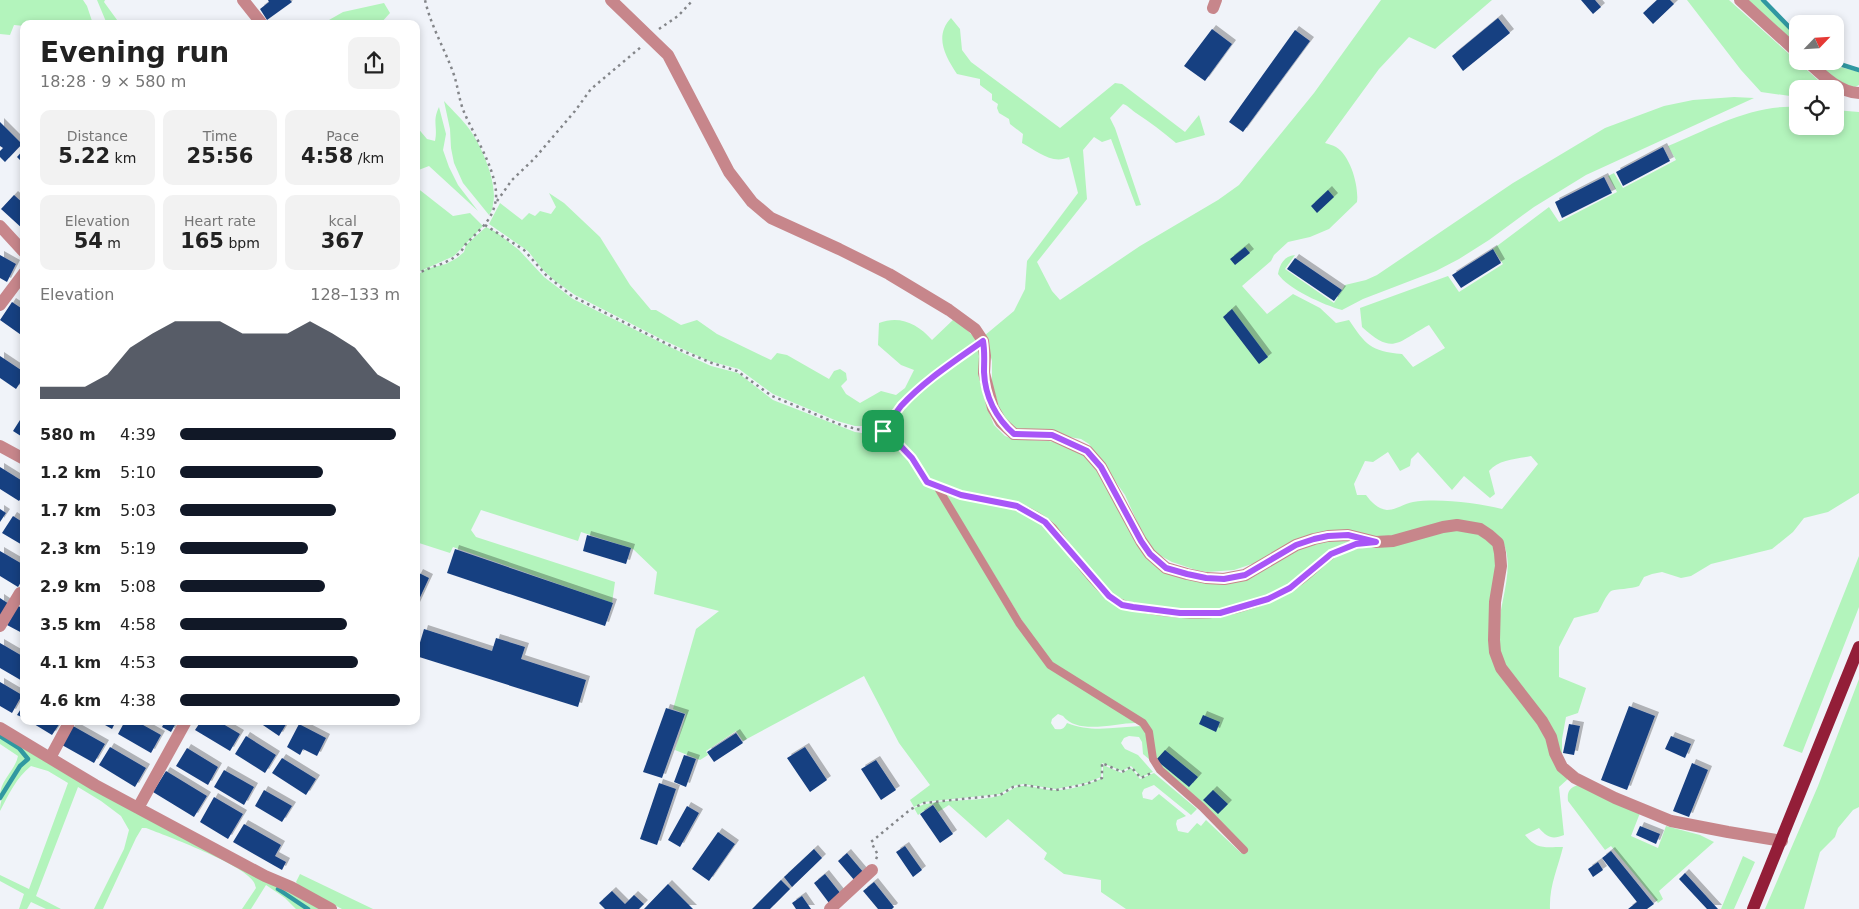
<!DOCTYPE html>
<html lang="en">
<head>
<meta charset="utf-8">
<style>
  body { margin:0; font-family:"DejaVu Sans",sans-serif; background:#f2f2f2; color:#222; height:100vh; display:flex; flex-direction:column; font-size:19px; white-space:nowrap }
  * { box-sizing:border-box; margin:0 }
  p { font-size:16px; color:#767676 }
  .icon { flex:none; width:28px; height:28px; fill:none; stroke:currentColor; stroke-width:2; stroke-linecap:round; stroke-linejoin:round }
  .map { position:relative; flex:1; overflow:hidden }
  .drawer { position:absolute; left:20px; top:20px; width:400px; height:705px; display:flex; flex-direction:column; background:#fff; border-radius:10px; box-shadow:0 2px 8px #0003 }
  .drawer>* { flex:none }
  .needle { width:32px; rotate:65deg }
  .buttons { position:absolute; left:1789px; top:15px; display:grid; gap:10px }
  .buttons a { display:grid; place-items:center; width:55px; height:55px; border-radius:10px; background:#fff; box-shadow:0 2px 8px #0003; font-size:25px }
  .pin { position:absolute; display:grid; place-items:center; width:42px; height:42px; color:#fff; margin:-21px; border-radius:10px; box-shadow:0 2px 8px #0006 }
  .round { display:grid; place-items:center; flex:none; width:52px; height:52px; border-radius:10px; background:#f2f2f2 }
  .summary { display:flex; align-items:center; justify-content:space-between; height:85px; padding:0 20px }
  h1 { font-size:28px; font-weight:600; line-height:38px }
  .figures { display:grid; grid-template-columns:repeat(3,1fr); gap:8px; height:85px; padding:5px 20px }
  .figures div { display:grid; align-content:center; border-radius:10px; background:#f2f2f2; text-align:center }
  .figures b { font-size:21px; font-weight:600 }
  .figures small { font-size:14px; font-weight:400 }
  .figures p { font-size:14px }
  .chart { height:140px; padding:10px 20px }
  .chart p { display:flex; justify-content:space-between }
  .chart svg { width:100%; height:90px; margin-top:5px; fill:#111827; opacity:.7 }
  ul { padding:0 20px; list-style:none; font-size:16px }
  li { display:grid; grid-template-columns:80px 60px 1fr; align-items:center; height:38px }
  li i { height:12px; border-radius:6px; background:#111827 }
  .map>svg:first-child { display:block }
</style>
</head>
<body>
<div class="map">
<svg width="1859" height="909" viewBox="0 0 1859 909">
  <defs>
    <filter id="shadow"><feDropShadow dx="4" dy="-4" stdDeviation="0" flood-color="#0004"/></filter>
  </defs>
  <rect width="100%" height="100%" fill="#f0f3f9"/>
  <!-- green -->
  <path fill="#b3f4bc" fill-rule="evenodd" d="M0 0H83L87 6 93 24H24V26L14 25 10 35 0 34Z
    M97 0H105L104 2 120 24H107Z
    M1381 0H1492L1435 49 1409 37 1379 69 1325 143C1328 144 1333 145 1336 147 1351 156 1359 187 1357 202L1329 229 1310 237 1288 242 1274 255 1271 261 1242 286 1267 314 1293 294 1320 308 1336 323 1349 320C1366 345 1370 351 1402 354L1413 367 1445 348 1429 325C1397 342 1394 356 1362 327L1360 308 1448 276 1459 292 1503 264 1493 249 1549 207 1559 222 1617 192 1608 176 1614 173 1623 188 1676 160 1668 146C1709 129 1752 104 1797 107L1798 126H1835V110L1859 112V493L1828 512 1804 518 1793 532 1772 549 1711 564 1691 576 1681 578 1662 572 1652 574 1644 577 1639 586C1632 589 1615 589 1611 591 1606 595 1602 606 1598 612L1574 618 1559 647V677L1586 688 1578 713 1566 717 1562 739V757C1550 738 1538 718 1526 699 1516 683 1503 666 1499 648 1491 606 1536 541 1476 523L1390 539 1347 532 1234 570 1207 572 1196 570 1172 562 1150 550 1125 495 1089 444 1081 439 1058 435 1023 434 1003 421 992 383V361L984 336 1014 311 1025 289 1027 261 1078 193 1069 157C1052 165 1037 151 1022 143L1023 134 1010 124 1009 119 999 113 997 108 998 104 992 100V94L980 85V79L957 74C945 56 934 36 951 18L960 29 962 50 971 62 1060 128 1115 83 1122 84 1185 132 1199 115 1205 135 1176 143C1163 132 1150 122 1136 113 1131 110 1129 106 1123 104L1110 118 1115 128 1141 205 1136 206 1111 139 1102 142 1094 137 1083 150 1087 199 1037 262 1052 291 1060 300 1140 246 1218 200 1239 185 1314 93ZM1388 452 1400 471 1410 466 1411 459 1418 452 1452 490 1464 476 1490 498 1495 494 1489 471C1499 459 1516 459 1531 456L1538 464 1502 509C1477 503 1439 498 1413 502 1405 503 1396 510 1387 510 1378 509 1371 502 1366 495H1357L1354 484 1365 461 1373 462Z
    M1687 0H1729L1828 89H1798L1797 97 1761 92 1741 70Z
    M1743 0H1761L1797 38V50Z
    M384 3 390 13 380 24H322L343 12Z
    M1810 61H1826L1833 65 1859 72V85L1851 89Z
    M1734 97 1754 98 1586 175 1534 207 1489 240 1459 259 1436 271 1363 299 1342 310C1324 305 1288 289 1278 274 1280 264 1284 256 1295 255L1285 269 1334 303 1345 285 1366 280 1377 275 1513 183 1605 128 1664 106 1693 100Z
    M444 101C453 111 463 120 470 130 482 147 498 184 493 204 493 208 491 212 489 215L463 183 454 163 451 148 450 129Z
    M439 107 446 134 443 150 449 167 458 185 478 211 429 166 416 171V126L427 139 435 141C438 126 432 122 439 107Z
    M416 187 453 216 470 213 483 226 454 256 416 273Z
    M549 193 564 203 600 237 630 285 651 310H656L681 325 697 320 717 334 771 360 777 353 787 355 829 379 834 371 840 369 846 373 847 380 841 386 846 394 860 403 881 391 896 395 905 388 914 370 901 365 878 345 879 323C900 315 918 324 932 340L955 318 978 341 915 390 885 421 876 426H855L837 421 773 394 739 369 709 361 663 340 575 295 555 281 542 269 528 251 489 224 500 203 522 220 529 213 535 216 540 211 551 214 556 207Z
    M486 227 496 232 519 250 544 277 573 299 670 347 711 366 738 373 773 400 855 432 882 436 884 434C903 448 913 463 925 484L935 487 1048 667 1138 723C1117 722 1079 736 1063 716L1058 714 1052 719 1051 723 1055 729C1062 730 1064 729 1067 723 1092 733 1115 727 1141 726L1147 733 1150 760 1143 754 1142 742 1139 737 1129 736 1124 738 1121 743 1125 749 1138 755 1153 772 1141 777 1131 766 1122 771 1102 763 1101 777 1086 783 1056 789 1023 784 1013 786 1000 794 924 802 914 807 910 800 930 785 899 743 864 676 743 741 736 731 706 751 708 755 700 760 675 750 686 714 673 709 696 629 719 611 654 594 657 572 633 549 581 532 578 541 481 510 471 530 476 537 615 582 612 603 453 547 450 553 419 543 416 550V276L426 269 446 264 457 258 464 252 466 245Z
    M979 347 986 405 994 425 1005 436 1013 439 1049 441 1066 445 1090 459 1147 557 1211 584 1297 548 1328 539 1362 541 1303 575 1289 586 1268 597 1219 611H1181L1133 605 1111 595 1047 520 933 484 928 481 913 457 886 431C906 398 947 368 979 347Z
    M944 492 1016 508 1044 523 1108 598 1122 607 1132 610 1180 616 1269 602 1343 551 1453 530 1478 532 1495 545 1496 559 1489 639 1569 778 1559 787 1564 835C1552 840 1547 837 1539 828L1525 835C1537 850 1545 847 1563 847 1558 868 1549 886 1550 909H1126L1101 892V880L1064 874 1044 859 1047 853 1008 819 986 838 949 805 938 812 933 804 918 815 914 808C940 797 971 803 998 796 1007 794 1013 786 1023 786 1033 786 1044 790 1054 790 1070 791 1088 784 1103 778V765L1122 773 1131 768 1140 779 1154 773 1197 809 1191 815 1154 785 1144 789 1142 793 1143 798 1152 800 1159 794 1186 816 1177 820 1176 824 1178 831 1188 833 1197 823 1201 826 1206 820 1241 853 1245 848 1161 768 1155 758 1151 731 1051 663 1037 645Z
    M1859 556V607L1802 753 1783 746Z
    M1859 679V807L1853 810 1838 828 1835 837 1820 852 1804 909H1765L1818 786Z
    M0 737 19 749 26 759 19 766 0 796C0 780 15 771 18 756L0 744Z
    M20 746 324 909H309L278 889 305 909H296L285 898 266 885 251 909H242L256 888C255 886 255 883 253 881 242 864 167 836 146 828H142L136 838 103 909H94L124 849 129 830 121 816 101 801 78 787 36 896 61 909H46L31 902 27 909H19L24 894 0 881V875L29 889 68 783 48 771 31 766C16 778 9 794 0 811 0 792 16 771 29 759Z
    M1578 785 1640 813 1631 836 1658 848 1666 826 1700 835 1714 842 1659 891 1663 899 1658 903 1611 846 1605 850 1568 801C1567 792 1569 788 1578 785Z
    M1743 856 1755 862 1734 909H1721Z
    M300 874 373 909H342L300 887 296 882Z"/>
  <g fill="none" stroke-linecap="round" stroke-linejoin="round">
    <!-- stream -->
    <path stroke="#3098a1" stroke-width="4.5" d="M1763 0 1798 36
      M1830 61 1859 70
      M0 736 19 748 28 759 20 766 0 798
      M278 889 308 909"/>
  </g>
  <!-- building -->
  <path fill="#183f81" filter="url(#shadow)" d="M268 0H290L292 2 267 20 260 9 269 2Z
    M1581 0H1595L1601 7 1593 14Z
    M1657 0H1670L1674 4 1653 24 1643 13Z
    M1498 18 1510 33 1463 71 1452 56Z
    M1212 29 1232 44 1205 81 1184 66Z
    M1295 30 1310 41 1243 132 1229 122Z
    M0 122 22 144 5 162 0 157V151L3 148 0 146Z
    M1663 147 1670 161 1623 186 1616 172Z
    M24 149V164L17 157Z
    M1604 177 1612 193 1562 218 1555 202Z
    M1328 190 1334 197 1317 213 1311 206Z
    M14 195 24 204V230L1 209Z
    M1245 247 1250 253 1235 265 1230 259Z
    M1493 249 1501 263 1461 288 1452 275Z
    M0 255 16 264 7 282 0 278Z
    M1295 258 1342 290 1334 301 1287 269Z
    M12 302 24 310V337L0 320Z
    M1232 309 1268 357 1259 364 1223 317Z
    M0 356 24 372V377L16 389 0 378Z
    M20 420 24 422V438L13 431Z
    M0 467 24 482V494L19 501 0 489Z
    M0 509 6 513 0 522Z
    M13 516 24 523V546L2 533Z
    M587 535 631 548 626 564 583 551Z
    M455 549 613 603 605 626 447 573Z
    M0 551 24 565 20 572 24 574V577L18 587 0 576Z
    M419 573 429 578 416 606V579Z
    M0 598 9 604 0 618Z
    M18 606 24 609V634L7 625Z
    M424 629 492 651 496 638 525 647 521 659 586 680 578 707 416 656Z
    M0 643 24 657V682L0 668Z
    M0 682 22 695 12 713 0 706Z
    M24 704V718L17 715Z
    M1629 706 1655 716 1627 790 1601 780Z
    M666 708 685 714 662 778 643 772Z
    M1203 715 1220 722 1216 732 1199 724Z
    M29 721H57L60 723 52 735Z
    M98 721H116L112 729Z
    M125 721H136L161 735 151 753 118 734Z
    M165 721H177L171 732 162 727Z
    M201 721H218L240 734 230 751 195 730Z
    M257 721H288L279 736Z
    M299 724 326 738 317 756 303 749 300 755 287 747Z
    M1569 724 1580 726 1574 755 1563 753Z
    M73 726 105 744 94 763 62 745Z
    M736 733 743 743 714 762 707 752Z
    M246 736 276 755 265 773 235 754Z
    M1671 736 1691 744 1685 758 1665 749Z
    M110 747 146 768 135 787 99 765Z
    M805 747 827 780 810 792 787 758Z
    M187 748 218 767 208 785 176 766Z
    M1165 750 1198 777 1189 787 1156 760Z
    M684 755 696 759 686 787 674 782Z
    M282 758 316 779 306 795 272 773Z
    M876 760 896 790 881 800 861 769Z
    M1692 763 1708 770 1689 817 1673 811Z
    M224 770 254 787 244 805 214 787Z
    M166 771 207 796 194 817 153 792Z
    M659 783 676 789 657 845 640 839Z
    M264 790 292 806 282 822 255 806Z
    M1213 790 1228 804 1218 814 1203 800Z
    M214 797 243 814 228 839 200 822Z
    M933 805 953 834 940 843 920 814Z
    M687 806 699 813 680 847 668 840Z
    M244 824 281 845 275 856 286 862 282 870 233 842Z
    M1640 826 1660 834 1656 844 1636 835Z
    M718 832 735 844 709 881 692 869Z
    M905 846 922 870 913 877 896 852Z
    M814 849 822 858 792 887 784 877Z
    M1611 851 1654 904 1647 909H1628L1637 902 1602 858Z
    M847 853 864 873 855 881 838 861Z
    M1598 862 1603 870 1593 877 1588 869Z
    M1685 873 1718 909H1707L1679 879Z
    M825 874 841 894 829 903 814 883Z
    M781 880 790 889 770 909H752Z
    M874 882 894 907 892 909H878L863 891Z
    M668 884 693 909H644Z
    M612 891 625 904 634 895 644 904 639 909H605L599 903Z
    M802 896 811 909H796L792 903Z"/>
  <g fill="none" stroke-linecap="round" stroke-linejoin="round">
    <!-- path -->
    <path stroke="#838589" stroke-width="2.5" stroke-dasharray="2.5 4" stroke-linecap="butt" d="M659 29 678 16 693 0
      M497 201 512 180 534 159 575 111 591 89 641 47
      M485 225 524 250 546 275 572 296 671 346 712 363 737 371 772 396 841 425 880 435 902 406 934 377 971 349
      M416 275C429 266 446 265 457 255 462 252 463 247 466 244 478 231 491 222 495 204 502 178 474 136 464 112 459 100 458 87 454 75 445 49 431 27 425 0
      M883 431 895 440 912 458 929 483
      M876 859 878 855 871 842 911 809 924 803 1000 795 1013 787 1024 785 1056 790 1086 784 1102 778V763L1122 772 1131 767 1141 778 1151 773"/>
    <!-- lane -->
    <path stroke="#c7868b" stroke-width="8" d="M1244 850 1202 807 1160 770 1153 759 1149 732 1143 723 1050 665 1019 623 938 488C946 490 953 493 961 495 996 503 1025 502 1053 528 1070 550 1087 577 1109 596 1128 612 1195 617 1220 613 1242 609 1269 600 1288 589 1321 571 1324 547 1369 543"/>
    <!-- street -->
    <path stroke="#c7868b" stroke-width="12" d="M243 0 262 24
      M611 0 668 55 729 172 752 202 771 218 839 249 889 274 949 310 975 329 983 341 985 356 984 373 993 408 1001 422 1014 434 1052 435 1087 451 1101 467 1141 541 1150 554 1166 568 1187 574 1206 578 1224 579 1245 575 1296 545 1314 539 1328 536 1348 535 1376 542 1393 541 1443 527 1457 525 1480 529 1489 535 1498 543 1500 553 1501 566 1495 602 1494 640 1495 652 1501 668 1542 721 1551 737 1555 753 1562 767 1575 778 1615 798 1671 821 1728 832 1782 841
      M1740 0 1798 53
      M1213 8 1216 0
      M1807 61C1821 74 1840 93 1859 93
      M0 226 24 252
      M0 305 24 273
      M0 446 24 459
      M0 626 20 593
      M0 728 95 785 265 876 291 887 331 909
      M50 758 70 721
      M138 808 186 721
      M830 909 872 870"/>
    <!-- primary -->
    <path stroke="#931e38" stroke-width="12" d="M1753 909 1859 647"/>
  </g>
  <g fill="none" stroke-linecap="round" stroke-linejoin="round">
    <defs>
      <path id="route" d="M983 341C985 352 984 361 984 372 985 396 996 418 1014 434L1052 435 1087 451 1101 467 1141 541 1150 554 1166 568 1187 574 1206 578 1224 579 1245 575 1296 545 1314 539 1328 536 1348 535 1376 542 1356 544 1331 554 1290 588 1268 599 1220 613H1180L1133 607 1122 605 1109 596 1045 522 1017 506 961 495 927 482 912 458 895 440 883 431C889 423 895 414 901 406 925 380 955 361 983 341Z"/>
    </defs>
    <!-- route casing -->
    <use href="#route" stroke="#fff" stroke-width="10"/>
    <!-- route -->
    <use href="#route" stroke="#a855f7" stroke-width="6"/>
  </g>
</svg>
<div class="buttons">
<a><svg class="needle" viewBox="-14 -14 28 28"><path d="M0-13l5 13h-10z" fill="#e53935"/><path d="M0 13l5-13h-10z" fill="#767676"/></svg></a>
<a><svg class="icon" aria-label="locate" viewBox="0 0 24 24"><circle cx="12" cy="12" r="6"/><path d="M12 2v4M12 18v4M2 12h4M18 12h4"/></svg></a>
</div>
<div class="pin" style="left:883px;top:431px;background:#1e9e55"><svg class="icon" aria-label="arrive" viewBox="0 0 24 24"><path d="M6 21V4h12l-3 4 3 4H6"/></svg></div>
<section class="drawer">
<div class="summary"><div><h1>Evening run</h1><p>18:28 · 9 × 580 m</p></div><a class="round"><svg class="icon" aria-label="share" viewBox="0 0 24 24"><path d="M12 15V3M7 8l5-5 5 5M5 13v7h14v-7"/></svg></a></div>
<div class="figures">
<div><p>Distance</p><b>5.22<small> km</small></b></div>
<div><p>Time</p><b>25:56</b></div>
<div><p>Pace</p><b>4:58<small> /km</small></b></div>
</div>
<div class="figures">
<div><p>Elevation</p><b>54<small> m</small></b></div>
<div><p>Heart rate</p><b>165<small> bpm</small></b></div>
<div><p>kcal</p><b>367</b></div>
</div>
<div class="chart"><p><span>Elevation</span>128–133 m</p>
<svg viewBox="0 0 160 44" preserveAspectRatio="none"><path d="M0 44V38L10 38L20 38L30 32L40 19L50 12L60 6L70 6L80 6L90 12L100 12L110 12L120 6L130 12L140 19L150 32L160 38V44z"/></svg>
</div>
<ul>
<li><b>580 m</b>4:39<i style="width:98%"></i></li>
<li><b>1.2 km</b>5:10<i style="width:65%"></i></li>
<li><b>1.7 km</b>5:03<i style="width:71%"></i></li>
<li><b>2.3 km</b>5:19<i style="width:58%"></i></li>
<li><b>2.9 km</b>5:08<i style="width:66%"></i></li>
<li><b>3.5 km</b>4:58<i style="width:76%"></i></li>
<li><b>4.1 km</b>4:53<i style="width:81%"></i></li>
<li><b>4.6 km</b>4:38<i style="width:100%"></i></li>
</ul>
</section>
</div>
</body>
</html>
